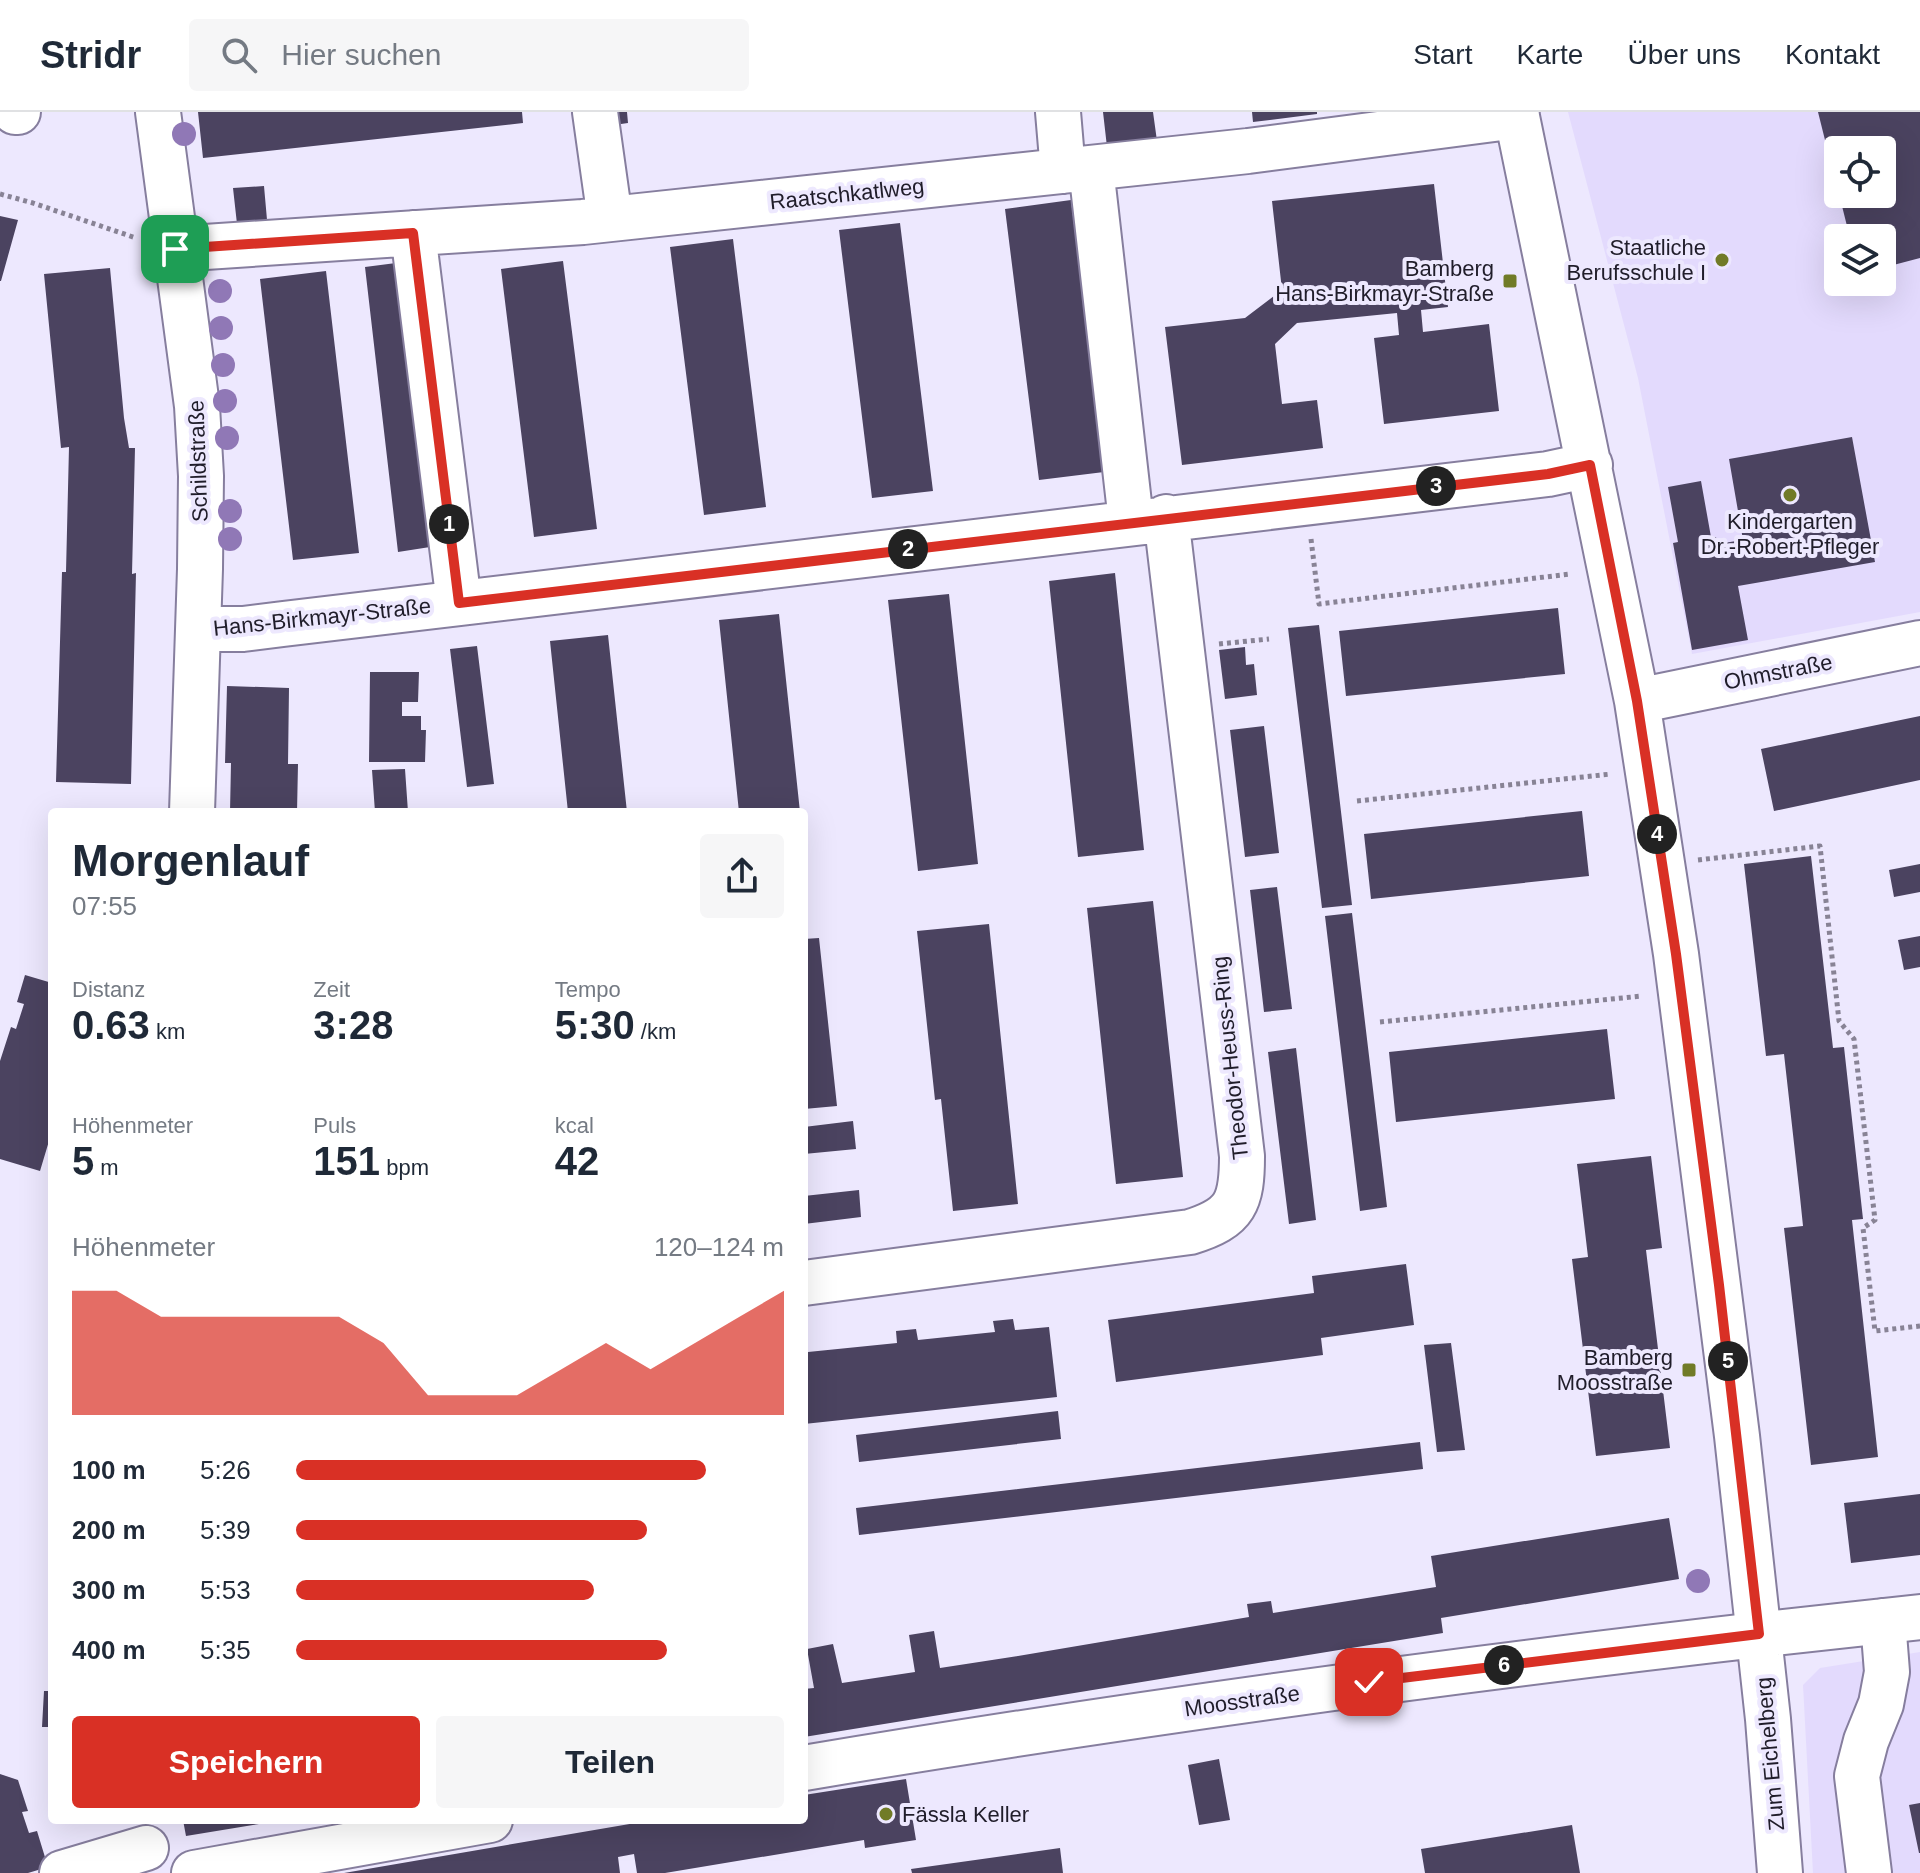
<!DOCTYPE html>
<html lang="de">
<head>
<meta charset="utf-8">
<style>
  body { margin:0; font-family:Arial,sans-serif; background:#f6f6f7; color:#1f2937; height:100vh; display:flex; flex-direction:column; font-size:30px; white-space:nowrap }
  * { box-sizing:border-box; margin:0 }
  p { font-size:26px; color:#747a83 }
  .icon { flex:none; width:44px; height:44px; fill:none; stroke:currentColor; stroke-width:2; stroke-linecap:round; stroke-linejoin:round }
  .map { position:relative; flex:1; overflow:hidden }
  .side { position:absolute; left:48px; top:696px; width:760px; height:1016px; display:flex; flex-direction:column; background:#fff; border-radius:8px; box-shadow:0 8px 32px #0002 }
  .side>* { flex:none }
  .tools { position:absolute; left:1824px; top:24px; display:grid; gap:16px }
  .tools a { display:grid; place-items:center; width:72px; height:72px; border-radius:8px; background:#fff; box-shadow:0 8px 32px #0002; font-size:40px }
  .pin { position:absolute; display:grid; place-items:center; width:68px; height:68px; color:#fff; margin:-34px; border-radius:16px; box-shadow:0 4px 12px #0006 }
  .km { position:absolute; width:40px; height:40px; margin:-20px; border-radius:50%; background:#222; color:#fff; font-size:22px; line-height:40px; text-align:center }
  .round { display:grid; place-items:center; flex:none; width:84px; height:84px; border-radius:8px; background:#f6f6f7 }
  .head { display:flex; align-items:center; justify-content:space-between; height:136px; padding:0 24px }
  h1 { font-size:44px; font-weight:800; line-height:60px }
  .stats { display:grid; grid-template-columns:repeat(3,1fr); gap:12px; height:136px; padding:8px 24px }
  .stats div { display:grid; align-content:center }
  .stats b { font-size:40px; font-weight:800 }
  .stats small { font-size:22px; font-weight:400 }
  .stats p { font-size:22px }
  .chart { height:224px; padding:16px 24px }
  .chart p { display:flex; justify-content:space-between }
  .chart svg { width:100%; height:144px; margin-top:8px; fill:#d93025; opacity:.7 }
  .button { display:flex; gap:16px; margin-top:auto; padding:16px 24px }
  .button a { flex:1; height:92px; border-radius:8px; background:#d93025; color:#fff; font-size:32px; font-weight:800; line-height:92px; text-align:center }
  .button a+a { background:#f6f6f7; color:#1f2937 }
  ul { padding:0 24px; list-style:none; font-size:26px }
  li { display:grid; grid-template-columns:128px 96px 1fr; align-items:center; height:60px }
  li i { height:20px; border-radius:10px; background:#d93025 }
  header { display:flex; align-items:center; gap:48px; box-sizing:border-box; height:112px; padding:0 40px; background:#fff; border-bottom:2px solid #e0e1e3 }
  header strong { font-size:38px }
  nav { display:flex; gap:44px; margin-inline-start:auto; font-size:28px }
  .search { width:560px; height:72px; background:#f6f6f7; display:flex; align-items:center; gap:20px; box-sizing:border-box; padding:0 28px; border-radius:8px; color:#747a83; font-size:30px }
  .map>svg:first-child { display:block }
</style>
</head>
<body>
<header>
<strong>Stridr</strong>
<div class="search"><svg class="icon" aria-label="search" viewBox="0 0 24 24"><circle cx="10" cy="10" r="6"/><path d="M15 15l6 6"/></svg>Hier suchen</div>
<nav><a>Start</a><a>Karte</a><a>Über uns</a><a>Kontakt</a></nav>
</header>
<div class="map">
<svg width="1920" height="1761" viewBox="0 0 1920 1761">
  <rect width="100%" height="100%" fill="#ede8fe"/>
  <!-- built -->
  <path fill="#e3dafd" fill-rule="evenodd" d="M1568 0H1920V500L1692 542 1638 266ZM1838 38H1882V82H1838ZM1838 126H1882V170H1838Z
    M1920 1540V1761H1813L1803 1573 1820 1556Z"/>
  <!-- building -->
  <path fill="#4b4360" d="M198 0H522L523 11 203 46Z
    M605 0H627L628 11 607 14Z
    M1103 0H1153L1157 29 1107 35Z
    M1252 0H1317V2L1253 10Z
    M1818 0H1920V146L1882 156V126H1850L1839 82H1882V38H1838L1837 76Z
    M1434 72 1448 195 1421 198 1423 220 1489 212 1499 299 1384 312 1374 226 1399 223 1397 201 1297 211 1275 232 1282 292 1317 288 1323 336 1182 353 1165 215 1245 206 1282 178 1272 89Z
    M264 74 268 119 238 121 233 76Z
    M1071 88 1104 360 1039 368 1005 97Z
    M0 104 18 108 1 169H0Z
    M900 111 933 379 872 386 839 118Z
    M733 127 766 395 704 403 670 135Z
    M563 149 597 417 534 425 501 157Z
    M396 151 430 435 398 440 365 155Z
    M110 156 124 306 129 336H135L132 462 136 461 131 672 56 670 62 460H66L69 335 61 336 44 162Z
    M326 159 359 441 293 448 260 167Z
    M1852 325 1875 450 1738 474 1748 528 1692 538 1673 431 1678 430 1668 375 1701 369 1711 425H1716L1717 432 1743 428 1729 347Z
    M1115 461 1144 738 1078 745 1049 469Z
    M949 482 978 752 918 759 888 488Z
    M1558 496 1565 562 1346 584 1339 519Z
    M779 502 800 700H739L719 508Z
    M1319 513 1352 793 1322 796 1288 516Z
    M608 523 627 700H568L550 529Z
    M477 534 494 672 467 675 450 537Z
    M1245 535 1246 553 1254 552 1257 583 1225 587 1219 538Z
    M370 560H419L418 590H402V604H421V618H426L425 650H369Z
    M227 574 289 576 288 652H298L297 700H230L231 651H225Z
    M1920 604V668L1774 699 1761 637Z
    M1264 614 1279 741 1245 745 1230 618Z
    M405 657 408 700H375L372 658Z
    M1582 699 1589 764 1371 787 1364 722Z
    M1811 744 1833 936 1844 935 1863 1107 1852 1108 1878 1345 1811 1353 1784 1116 1803 1114 1800 1085 1784 942 1766 944 1744 752Z
    M1920 752V780L1894 785 1889 758Z
    M1277 775 1292 897 1264 900 1250 778Z
    M1153 789 1183 1065 1116 1072 1087 796Z
    M1352 801 1387 1095 1360 1099 1325 804Z
    M989 812 1018 1092 953 1099 941 987 935 988 917 819Z
    M1920 824V855L1904 858 1898 828Z
    M819 826 837 994 804 997V827Z
    M25 863 52 871V979L49 988 52 989V1019L40 1059 0 1047V949L11 915 16 917 24 892 17 890Z
    M1607 917 1615 987 1396 1010 1389 940Z
    M1296 936 1316 1108 1289 1112 1268 940Z
    M853 1009 856 1037 804 1042V1015Z
    M1651 1044 1662 1136 1646 1138 1670 1336 1596 1344 1572 1147 1588 1145 1577 1052Z
    M859 1078 861 1105 804 1112V1084Z
    M1406 1152 1414 1213 1321 1226 1323 1243 1116 1270 1108 1208 1314 1181 1312 1164Z
    M1013 1207 1015 1218 1049 1215 1057 1285 804 1312V1229L807 1228 808 1240 897 1231 896 1219 916 1217 918 1228 995 1220 993 1209Z
    M1451 1231 1465 1338 1437 1340 1424 1233Z
    M1058 1299 1061 1327 859 1350 856 1323Z
    M1420 1330 1423 1357 859 1423 856 1396Z
    M1920 1382V1443L1851 1451 1844 1391Z
    M1669 1406 1679 1467 1441 1506 1443 1521 804 1625V1577L814 1576 807 1537 833 1532 842 1571 915 1560 909 1523 934 1519 940 1556 1018 1544 1249 1505 1247 1492 1271 1489 1273 1501 1436 1475 1431 1444Z
    M44 1579H52V1615H42Z
    M1219 1647 1230 1708 1199 1713 1188 1653Z
    M0 1662 18 1668 28 1699 22 1700 29 1721 37 1719 48 1755 28 1761H0Z
    M906 1667 916 1728 865 1736 864 1728 665 1761H637L634 1742 618 1745 620 1761H344L653 1708H804V1683Z
    M1920 1691V1741H1919L1909 1693Z
    M183 1708H258L259 1712 186 1724Z
    M1572 1713 1580 1761H1425L1421 1737Z
    M1060 1736 1063 1761H912L911 1757Z"/>
  <g fill="none" stroke-linecap="round" stroke-linejoin="round">
    <defs>
      <path id="minor" d="M15 0H18
        M158 0 197 294 201 364 200 457 192 700
        M595 0 610 107
        M1058 0 1063 59
        M1516 0 1637 589 1676 842 1737 1324 1768 1607 1780 1761
        M1091 56 1131 409
        M413 121 459 491
        M175 137 583 110 1248 39 1517 4
        M199 517H243L283 512 1548 362 1590 353
        M1637 589 1920 531
        M804 1171 1190 1120C1236 1106 1242 1090 1242 1044L1166 405
        M804 1656C1174 1594 1547 1545 1920 1505
        M62 1761 146 1736
        M194 1761 490 1708
        M1869 1761 1857 1664 1866 1629 1881 1592 1887 1560 1883 1509"/>
    </defs>
    <!-- minor casing -->
    <use href="#minor" stroke="#867e9e" stroke-width="48"/>
    <!-- path -->
    <path stroke="#888395" stroke-width="5" stroke-dasharray="4 4" stroke-linecap="butt" d="M0 82 33 91 136 126
      M1311 427 1319 492 1570 462
      M1219 532 1269 527
      M1357 689 1611 662
      M1698 748 1820 734 1839 909 1854 927 1875 1108 1863 1116 1875 1219 1920 1214
      M1380 910 1642 884"/>
    <!-- minor -->
    <use href="#minor" stroke="#fff" stroke-width="44"/>
  </g>
  <!-- trees -->
  <g fill="#9078b6">
    <circle cx="184" cy="22" r="12"/>
    <circle cx="220" cy="179" r="12"/>
    <circle cx="221" cy="216" r="12"/>
    <circle cx="223" cy="253" r="12"/>
    <circle cx="225" cy="289" r="12"/>
    <circle cx="227" cy="326" r="12"/>
    <circle cx="230" cy="399" r="12"/>
    <circle cx="230" cy="427" r="12"/>
    <circle cx="1698" cy="1469" r="12"/>
  </g>
  <g fill="none" stroke-linecap="round" stroke-linejoin="round">
    <defs>
      <path id="route" d="M175 137 413 121 459 491 1548 362 1590 353 1637 589 1676 842 1719 1173 1759 1522 1369 1570"/>
    </defs>
    <!-- route casing -->
    <use href="#route" stroke="#fff" stroke-width="16"/>
    <!-- route -->
    <use href="#route" stroke="#d93025" stroke-width="10"/>
  </g>
  <!-- markers -->
  <g fill="#717b27" stroke="#ede8fe" stroke-width="3">
    <circle cx="1722" cy="148" r="8"/>
    <rect x="1502" y="161" width="16" height="16" rx="4"/>
    <circle cx="1790" cy="383" r="8"/>
    <rect x="1681" y="1250" width="16" height="16" rx="4"/>
    <circle cx="886" cy="1702" r="8"/>
  </g>
  <g text-anchor="middle" dominant-baseline="central" stroke-width="8" stroke-linejoin="round" paint-order="stroke">
    <!-- street labels -->
    <g font-size="22" fill="#201d2a" stroke="#ede8fe">
      <text transform="translate(847 82) rotate(-6)">Raatschkatlweg</text>
      <text transform="translate(198 349) rotate(-92)">Schildstraße</text>
      <text transform="translate(322 505) rotate(-6)">Hans-Birkmayr-Straße</text>
      <text transform="translate(1778 560) rotate(-11)">Ohmstraße</text>
      <text transform="translate(1230 946) rotate(-96)">Theodor-Heuss-Ring</text>
      <text transform="translate(1242 1589) rotate(-8)">Moosstraße</text>
      <text transform="translate(1770 1642) rotate(-95)">Zum Eichelberg</text>
    </g>
    <!-- poi labels -->
    <g font-size="22" fill="#201d2a" stroke="#ede8fe" text-anchor="end">
      <text x="1706" y="135">Staatliche<tspan x="1706" dy="25">Berufsschule I</tspan></text>
      <text x="1494" y="156">Bamberg<tspan x="1494" dy="25">Hans-Birkmayr-Straße</tspan></text>
      <text x="1790" y="409" text-anchor="middle">Kindergarten<tspan x="1790" dy="25">Dr.-Robert-Pfleger</tspan></text>
      <text x="1673" y="1245">Bamberg<tspan x="1673" dy="25">Moosstraße</tspan></text>
      <text x="902" y="1702" text-anchor="start">Fässla Keller</text>
    </g>
  </g>
</svg>
<div class="tools">
<a><svg class="icon" aria-label="locate" viewBox="0 0 24 24"><circle cx="12" cy="12" r="6"/><path d="M12 2v4M12 18v4M2 12h4M18 12h4"/></svg></a>
<a><svg class="icon" aria-label="layers" viewBox="0 0 24 24"><path d="M12 4l9 5-9 5-9-5zM3 14l9 5 9-5"/></svg></a>
</div>
<div class="pin" style="left:175px;top:137px;background:#1e9e55"><svg class="icon" aria-label="arrive" viewBox="0 0 24 24"><path d="M6 21V4h12l-3 4 3 4H6"/></svg></div>
<div class="pin" style="left:1369px;top:1570px;background:#d93025"><svg class="icon" aria-label="check" viewBox="0 0 24 24"><path d="M5 12l5 5 9-10"/></svg></div>
<b class="km" style="left:449px;top:412px">1</b>
<b class="km" style="left:908px;top:437px">2</b>
<b class="km" style="left:1436px;top:374px">3</b>
<b class="km" style="left:1657px;top:722px">4</b>
<b class="km" style="left:1728px;top:1249px">5</b>
<b class="km" style="left:1504px;top:1553px">6</b>
<section class="side">
<div class="head"><div><h1>Morgenlauf</h1><p>07:55</p></div><a class="round"><svg class="icon" aria-label="share" viewBox="0 0 24 24"><path d="M12 15V3M7 8l5-5 5 5M5 13v7h14v-7"/></svg></a></div>
<div class="stats">
<div><p>Distanz</p><b>0.63<small> km</small></b></div>
<div><p>Zeit</p><b>3:28</b></div>
<div><p>Tempo</p><b>5:30<small> /km</small></b></div>
</div>
<div class="stats">
<div><p>Höhenmeter</p><b>5<small> m</small></b></div>
<div><p>Puls</p><b>151<small> bpm</small></b></div>
<div><p>kcal</p><b>42</b></div>
</div>
<div class="chart"><p><span>Höhenmeter</span>120–124 m</p>
<svg viewBox="0 0 160 44" preserveAspectRatio="none"><path d="M0 44V6L10 6L20 14L30 14L40 14L50 14L60 14L70 22L80 38L90 38L100 38L110 30L120 22L130 30L140 22L150 14L160 6V44z"/></svg>
</div>
<ul>
<li><b>100 m</b>5:26<i style="width:84%"></i></li>
<li><b>200 m</b>5:39<i style="width:72%"></i></li>
<li><b>300 m</b>5:53<i style="width:61%"></i></li>
<li><b>400 m</b>5:35<i style="width:76%"></i></li>
</ul>
<div class="button"><a>Speichern</a><a>Teilen</a></div>
</section>
</div>
</body>
</html>
